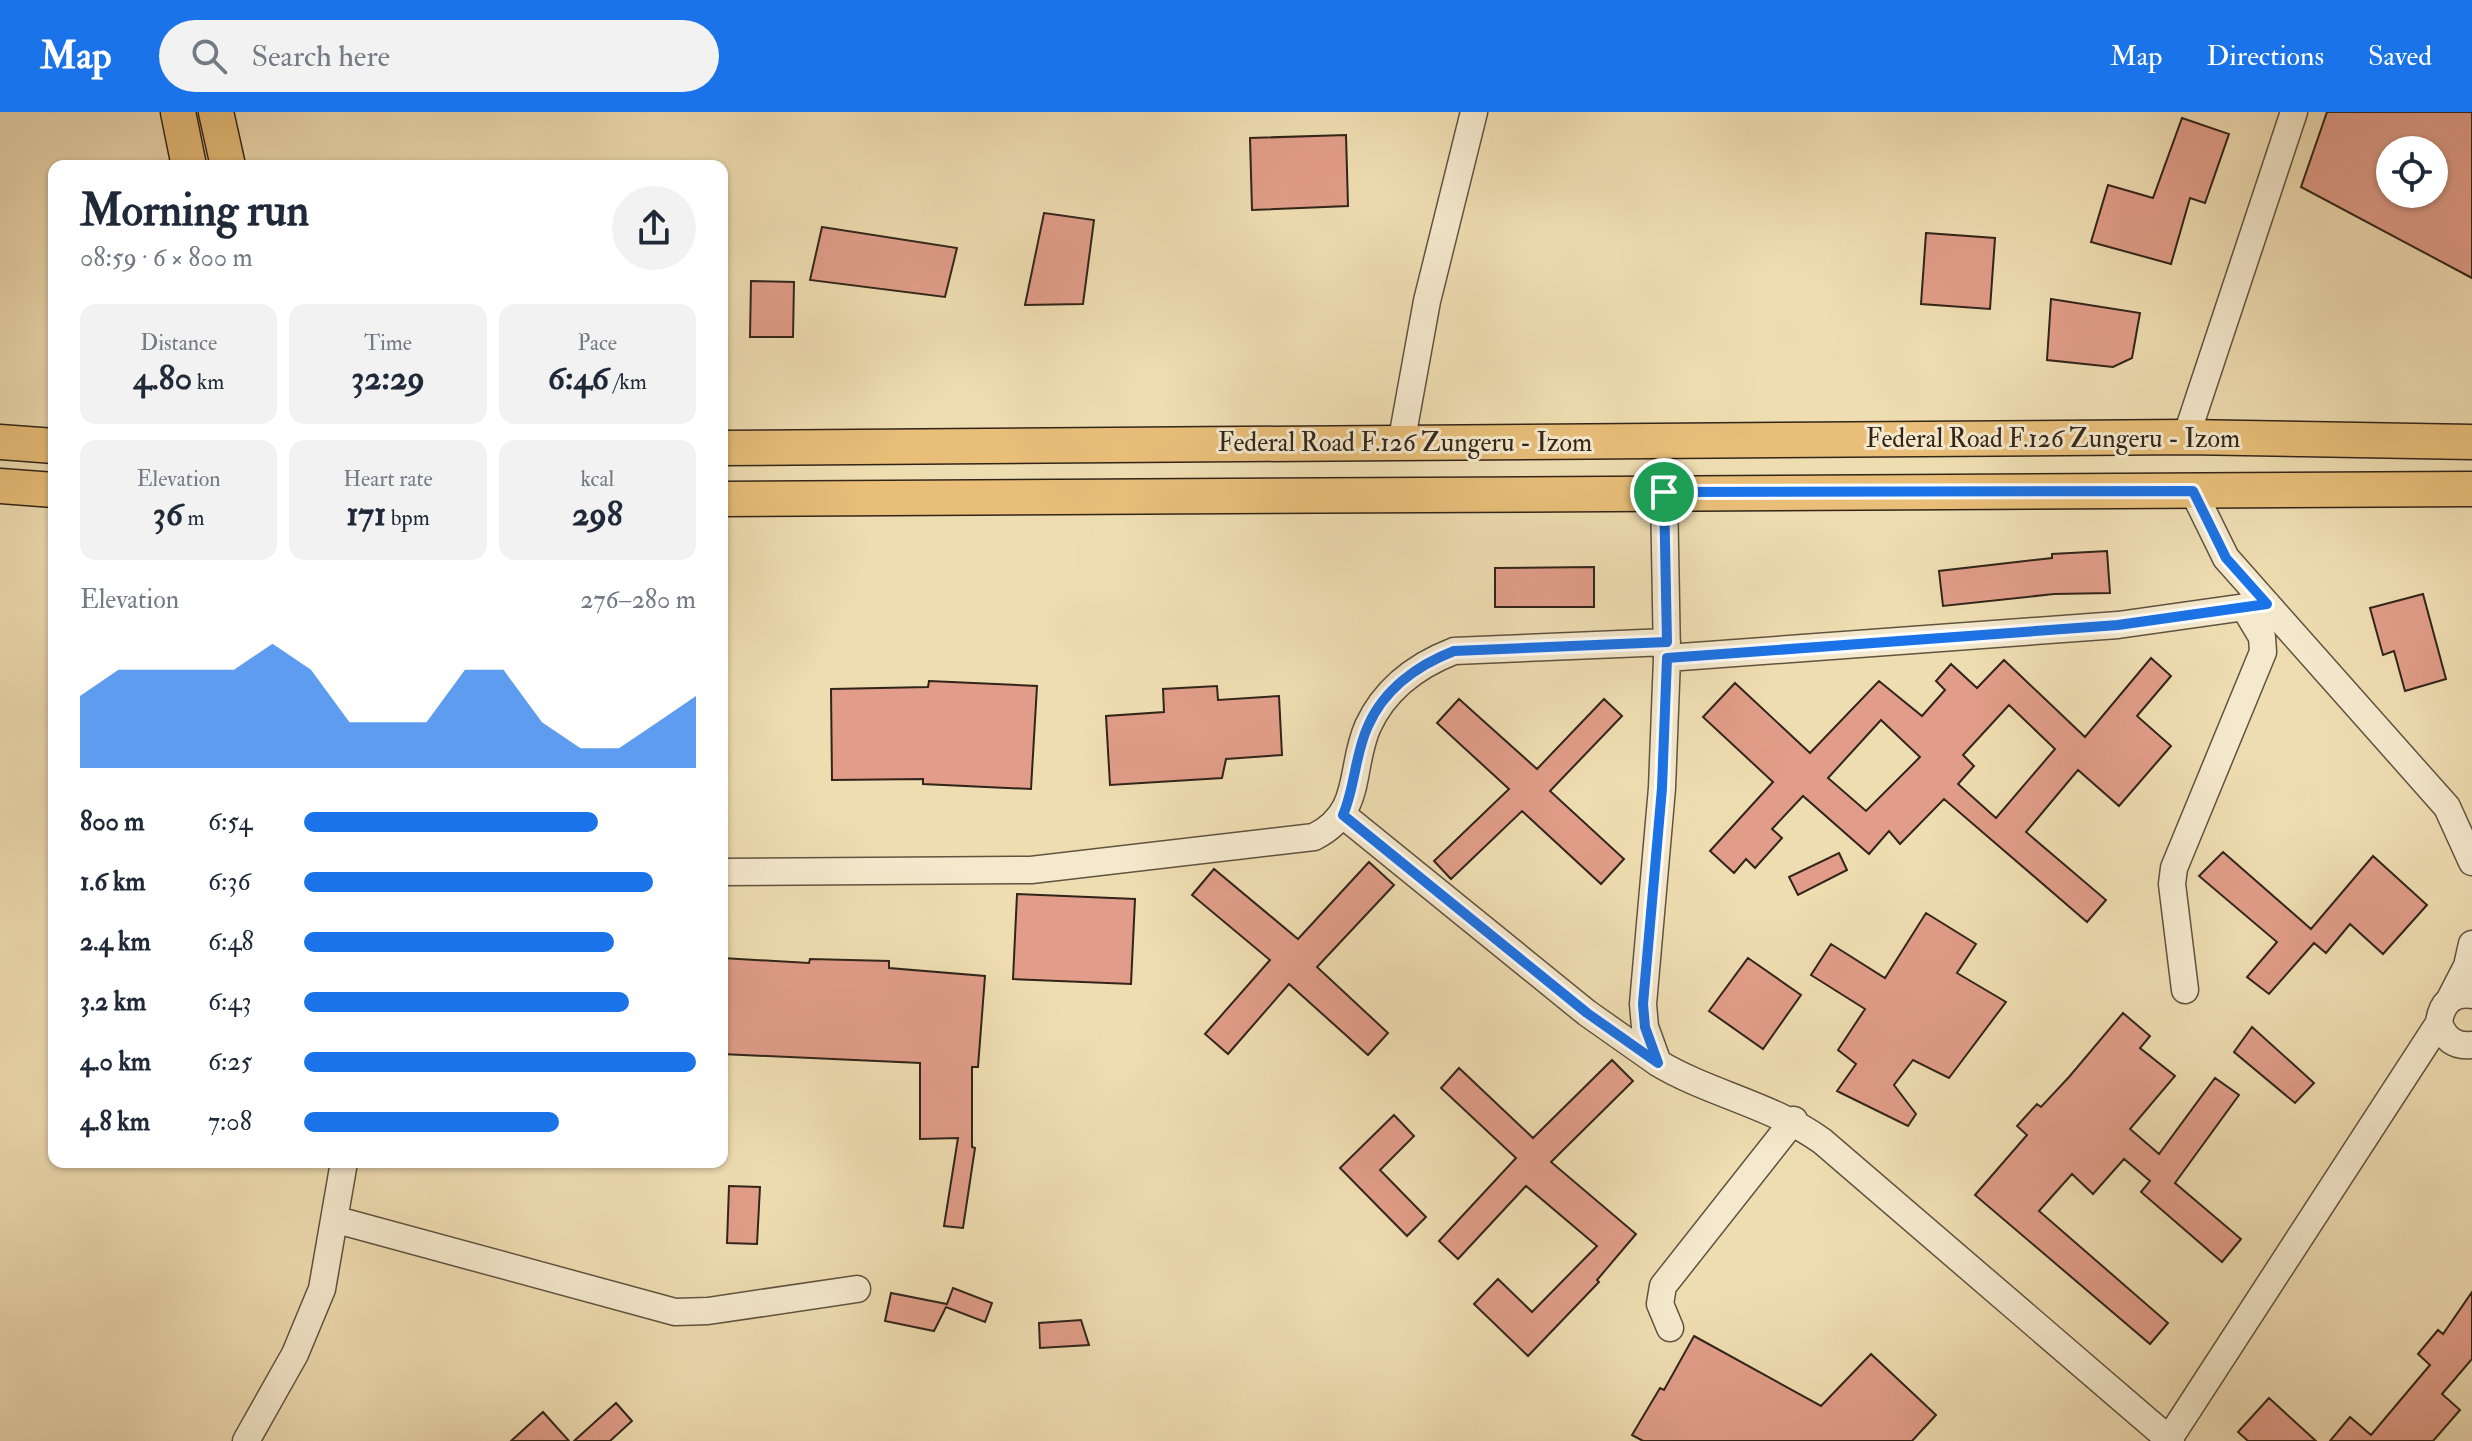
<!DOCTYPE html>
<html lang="en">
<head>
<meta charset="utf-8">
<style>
  body { margin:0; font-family:"IM FELL Double Pica",serif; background:#f2f2f3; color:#1f2937; height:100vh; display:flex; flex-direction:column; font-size:30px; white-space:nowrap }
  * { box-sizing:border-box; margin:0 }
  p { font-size:26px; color:#747a83 }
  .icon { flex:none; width:44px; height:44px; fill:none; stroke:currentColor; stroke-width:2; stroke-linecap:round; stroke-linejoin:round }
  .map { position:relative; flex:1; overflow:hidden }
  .details { position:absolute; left:48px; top:48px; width:680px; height:1008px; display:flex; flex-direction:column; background:#fff; border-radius:16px; box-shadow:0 2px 6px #0004 }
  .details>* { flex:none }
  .tools { position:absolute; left:2376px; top:24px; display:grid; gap:16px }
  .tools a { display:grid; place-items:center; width:72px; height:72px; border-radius:50%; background:#fff; box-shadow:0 2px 6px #0004; font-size:40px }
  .pin { position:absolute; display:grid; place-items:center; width:68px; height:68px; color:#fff; margin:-34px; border:4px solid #fff; border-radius:50%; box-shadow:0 2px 8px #0007 }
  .round { display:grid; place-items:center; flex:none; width:84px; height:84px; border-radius:42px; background:#f2f2f3 }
  .summary { display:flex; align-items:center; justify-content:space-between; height:136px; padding:0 32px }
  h1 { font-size:44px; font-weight:700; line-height:60px }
  .metrics { display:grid; grid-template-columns:repeat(3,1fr); gap:12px; height:136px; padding:8px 32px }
  .metrics div { display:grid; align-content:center; border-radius:16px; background:#f2f2f3; text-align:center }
  .metrics b { font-size:34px; font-weight:700 }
  .metrics small { font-size:22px; font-weight:400 }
  .metrics p { font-size:22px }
  .chart { height:224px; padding:16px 32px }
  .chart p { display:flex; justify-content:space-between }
  .chart svg { width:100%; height:144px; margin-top:8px; fill:#1a73e8; opacity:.7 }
  ul { padding:0 32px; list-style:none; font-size:26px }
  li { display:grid; grid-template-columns:128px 96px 1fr; align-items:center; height:60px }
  li i { height:20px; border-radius:10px; background:#1a73e8 }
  header { display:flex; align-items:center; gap:48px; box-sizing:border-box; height:112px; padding:0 40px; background:#1a73e8; color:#fff }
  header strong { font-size:38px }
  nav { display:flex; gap:44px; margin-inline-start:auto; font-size:28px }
  .search { width:560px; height:72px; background:#f2f2f3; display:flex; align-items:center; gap:20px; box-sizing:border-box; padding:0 28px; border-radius:44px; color:#747a83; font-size:30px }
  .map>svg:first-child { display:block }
</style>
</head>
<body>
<header>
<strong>Map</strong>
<div class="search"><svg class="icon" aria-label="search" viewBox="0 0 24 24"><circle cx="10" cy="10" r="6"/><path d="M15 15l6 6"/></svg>Search here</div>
<nav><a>Map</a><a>Directions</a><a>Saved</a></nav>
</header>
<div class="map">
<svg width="2472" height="1329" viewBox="0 0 2472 1329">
  <rect width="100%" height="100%" fill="#efddb2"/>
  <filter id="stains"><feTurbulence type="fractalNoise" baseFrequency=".0025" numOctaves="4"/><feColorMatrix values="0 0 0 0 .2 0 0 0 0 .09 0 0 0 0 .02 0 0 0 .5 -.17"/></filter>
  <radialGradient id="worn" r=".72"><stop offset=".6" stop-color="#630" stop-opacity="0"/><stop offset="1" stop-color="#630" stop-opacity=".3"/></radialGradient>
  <!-- building -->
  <path fill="#e19d89" stroke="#312519" stroke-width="2" fill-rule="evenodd" d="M2327 0H2472V166L2301 75ZM2390 38H2434V82H2390Z
    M2182 6 2229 22 2205 91 2190 86 2171 152 2091 130 2108 73 2153 86Z
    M1346 23 1348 94 1252 98 1250 26Z
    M1044 101 1094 108 1083 192 1025 193Z
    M822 115 957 136 945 185 810 168Z
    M1926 121 1995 126 1990 197 1921 192Z
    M751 169 794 170 793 225H750Z
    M2051 187 2140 201 2132 246 2113 255 2047 248Z
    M2107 439 2110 481 2054 482 1943 494 1939 459 2052 446V442Z
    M1594 455V495H1495V456Z
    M2423 482 2446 567 2405 579 2394 539 2383 543 2370 496Z
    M2151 546 2171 564 2137 604 2171 634 2119 694 2078 658 2026 720 2106 788 2087 810 1944 687 1900 732 1889 719 1869 742 1803 684 1772 717 1782 726 1755 756 1746 747 1734 761 1710 739 1773 670 1703 605 1735 571 1810 641 1879 569 1922 604 1945 578 1936 569 1951 552 1977 576 2004 548 2085 625ZM2009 593 2055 637 1996 706 1958 672 1974 654 1963 643ZM1881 608 1920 645 1866 699 1828 666Z
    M929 569 1037 574 1031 677 923 672V667L832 668 831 577 928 575Z
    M1217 574 1218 588 1279 584 1282 643 1226 647 1222 666 1110 673 1106 604 1164 600 1163 577Z
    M1459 587 1537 657 1604 587 1622 604 1550 679 1624 747 1601 772 1522 699 1451 767 1434 749 1509 677 1437 611Z
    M2223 740 2311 817 2373 744 2427 793 2383 842 2350 812 2326 841 2314 831 2269 882 2247 865 2277 830 2199 764Z
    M1839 741 1847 758 1798 783 1789 765Z
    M1369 750 1394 773 1317 855 1388 921 1368 943 1289 872 1228 942 1205 922 1270 848 1192 783 1214 757 1298 827Z
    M1017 782 1135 787 1131 872 1013 867Z
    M1926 801 1976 832 1957 861 2006 890 1949 966 1913 948 1894 973 1916 1002 1908 1014 1837 979 1856 952 1838 938 1865 897 1811 863 1831 832 1885 866Z
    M722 846 809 851 810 847 889 849V856L985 864 978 955H972V1035L975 1036 963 1116 944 1114 958 1026 920 1027V951L722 942Z
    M1748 846 1801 883 1763 937 1709 899Z
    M2123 901 2150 924 2140 936 2175 964 2130 1017 2159 1042 2215 966 2239 983 2175 1071 2241 1127 2222 1150 2141 1080 2150 1069 2124 1047 2093 1082 2072 1062 2039 1099 2168 1211 2150 1232 1975 1083 2027 1023 2017 1014 2037 992 2041 995 2069 965Z
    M2252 915 2314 971 2295 991 2234 940Z
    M1612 948 1633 969 1551 1050 1636 1122 1597 1168 1599 1170 1528 1244 1474 1192 1498 1167 1532 1200 1597 1134 1526 1074 1458 1147 1439 1129 1516 1046 1441 976 1459 956 1533 1026Z
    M1394 1003 1414 1024 1380 1058 1426 1105 1407 1124 1340 1056Z
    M729 1074 760 1075 757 1132 727 1131Z
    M953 1176 992 1191 985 1210 946 1195 934 1219 885 1209 891 1181 947 1192Z
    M2472 1180V1247L2442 1282 2460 1298 2433 1329H2330L2350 1305 2371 1323 2430 1253 2418 1242 2438 1218 2443 1222Z
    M1081 1208 1089 1233 1040 1236 1039 1211Z
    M1694 1224 1821 1294 1871 1242 1936 1303 1912 1329H1643L1632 1323 1660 1276 1664 1278Z
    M2269 1286 2316 1329H2248L2238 1320Z
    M616 1291 632 1309 610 1329H574Z
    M543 1300 569 1329H511Z"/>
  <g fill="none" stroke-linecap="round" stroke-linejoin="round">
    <defs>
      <path id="minor" d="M2186 325 2294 0
        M1401 332 1427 189 1474 0
        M2193 379 2226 446 2447 695 2472 750
        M1664 380 1667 546 1662 676 1643 892 1645 915 1658 951C1710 982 1772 993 1822 1029L2171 1329
        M1667 546 2118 513 2267 492
        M1343 703 1587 901 1658 951
        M722 760 1031 758 1314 725C1364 700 1349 656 1368 614 1385 577 1418 553 1454 539L1667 530
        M2185 878 2172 772 2174 756 2263 540 2262 525 2244 495
        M2472 883C2452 880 2441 892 2439 911 2445 927 2455 935 2472 933
        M2450 887 2467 854 2472 832
        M337 1108 675 1200 708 1199 857 1177
        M1670 1216 1660 1192 1663 1174 1794 1008
        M2169 1327 2439 911
        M246 1329 295 1242 322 1177 344 1050"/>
      <path id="major" d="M178 0 189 54
        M216 0 228 54
        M0 330 54 334
        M722 336 2186 325 2472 330
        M0 374 54 378
        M722 387 2472 377"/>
    </defs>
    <!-- minor casing -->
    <use href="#minor" stroke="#60533f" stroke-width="29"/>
    <!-- major casing -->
    <use href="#major" stroke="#312519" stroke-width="37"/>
    <!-- minor -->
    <use href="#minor" stroke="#f5e9cd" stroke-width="26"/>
    <!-- major -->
    <use href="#major" stroke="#e8be79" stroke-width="34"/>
  </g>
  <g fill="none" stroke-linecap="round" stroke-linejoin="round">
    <defs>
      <path id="route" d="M2193 379 2226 446 2267 492 2118 513 1667 546 1662 676 1643 892 1645 915 1658 951 1587 901 1343 703C1355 675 1355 642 1368 614 1384 577 1418 553 1454 539L1667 530 1664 380Z"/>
    </defs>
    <!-- route casing -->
    <use href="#route" stroke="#fff" stroke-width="16"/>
    <!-- route -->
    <use href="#route" stroke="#1a73e8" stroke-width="10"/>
  </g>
  <g text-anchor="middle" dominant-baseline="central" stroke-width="6" stroke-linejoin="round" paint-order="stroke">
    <!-- street labels -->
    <g font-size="26" fill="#312519" stroke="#f5e9cd">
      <text x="2053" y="327">Federal Road F.126 Zungeru - Izom</text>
      <text x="1405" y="331">Federal Road F.126 Zungeru - Izom</text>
    </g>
  </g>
  <rect width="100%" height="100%" filter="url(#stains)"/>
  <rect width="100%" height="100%" fill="url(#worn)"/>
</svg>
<div class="tools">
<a><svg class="icon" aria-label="locate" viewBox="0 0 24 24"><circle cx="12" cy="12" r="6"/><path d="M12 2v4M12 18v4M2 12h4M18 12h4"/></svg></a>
</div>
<div class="pin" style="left:1664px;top:380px;background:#1e9e55"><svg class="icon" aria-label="arrive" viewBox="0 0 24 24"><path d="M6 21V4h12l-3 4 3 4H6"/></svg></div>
<section class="details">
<div class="summary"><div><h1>Morning run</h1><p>08:59 · 6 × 800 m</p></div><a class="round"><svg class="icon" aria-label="share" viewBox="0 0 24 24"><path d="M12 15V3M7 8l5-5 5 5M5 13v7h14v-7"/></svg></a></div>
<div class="metrics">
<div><p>Distance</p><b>4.80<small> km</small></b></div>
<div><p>Time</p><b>32:29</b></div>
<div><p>Pace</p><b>6:46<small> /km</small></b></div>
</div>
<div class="metrics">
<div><p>Elevation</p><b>36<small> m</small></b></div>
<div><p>Heart rate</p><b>171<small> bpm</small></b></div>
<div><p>kcal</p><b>298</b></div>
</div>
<div class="chart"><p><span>Elevation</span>276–280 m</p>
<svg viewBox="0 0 160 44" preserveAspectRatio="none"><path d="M0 44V22L10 14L20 14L30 14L40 14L50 6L60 14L70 30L80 30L90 30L100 14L110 14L120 30L130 38L140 38L150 30L160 22V44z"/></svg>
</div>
<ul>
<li><b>800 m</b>6:54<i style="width:75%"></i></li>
<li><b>1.6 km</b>6:36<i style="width:89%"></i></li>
<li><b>2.4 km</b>6:48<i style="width:79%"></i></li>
<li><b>3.2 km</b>6:43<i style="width:83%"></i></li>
<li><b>4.0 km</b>6:25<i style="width:100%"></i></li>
<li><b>4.8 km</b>7:08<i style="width:65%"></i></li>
</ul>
</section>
</div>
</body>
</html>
